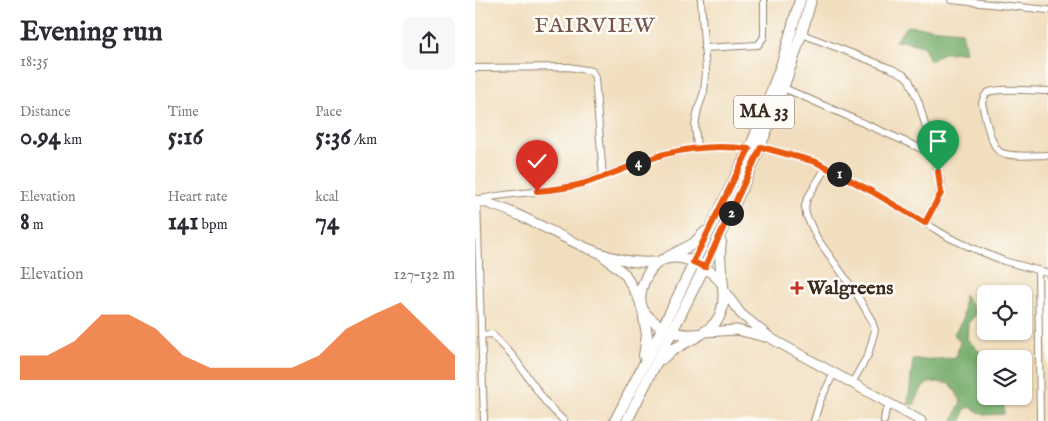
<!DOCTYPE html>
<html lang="en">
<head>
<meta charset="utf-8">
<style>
  body { margin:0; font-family:"IM FELL English",serif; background:#f7f7f7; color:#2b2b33; height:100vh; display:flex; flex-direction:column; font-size:19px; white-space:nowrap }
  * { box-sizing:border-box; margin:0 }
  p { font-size:16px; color:#7c7c81 }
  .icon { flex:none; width:28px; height:28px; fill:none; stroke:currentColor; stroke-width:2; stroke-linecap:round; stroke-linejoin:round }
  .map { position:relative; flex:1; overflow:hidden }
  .details { display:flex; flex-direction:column; background:#fff; width:475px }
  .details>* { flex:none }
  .tools { position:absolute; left:502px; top:285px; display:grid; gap:10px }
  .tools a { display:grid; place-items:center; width:55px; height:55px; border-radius:8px; background:#fff; box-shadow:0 1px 4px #0004; font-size:25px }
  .pin { position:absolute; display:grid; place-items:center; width:42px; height:42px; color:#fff; margin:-51px -21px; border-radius:50% 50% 50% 0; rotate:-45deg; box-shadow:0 0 5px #0007 }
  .pin .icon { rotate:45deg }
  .km { position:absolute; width:25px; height:25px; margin:-12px; border-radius:50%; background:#222; color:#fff; font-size:14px; line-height:25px; text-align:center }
  .round { display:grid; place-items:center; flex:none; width:52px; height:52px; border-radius:8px; background:#f7f7f7 }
  .overview { display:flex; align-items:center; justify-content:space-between; height:85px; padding:0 20px }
  h1 { font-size:28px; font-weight:700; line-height:38px }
  .figures { display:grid; grid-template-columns:repeat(3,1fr); gap:8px; height:85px; padding:5px 20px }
  .figures div { display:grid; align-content:center }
  .figures b { font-size:25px; font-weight:700 }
  .figures small { font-size:14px; font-weight:400 }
  .figures p { font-size:14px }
  .chart { height:140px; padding:10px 20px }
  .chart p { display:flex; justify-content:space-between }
  .chart svg { width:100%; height:90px; margin-top:5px; fill:#ea580c; opacity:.7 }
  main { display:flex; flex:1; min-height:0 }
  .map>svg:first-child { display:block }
</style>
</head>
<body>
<main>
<section class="details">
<div class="overview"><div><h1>Evening run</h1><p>18:35</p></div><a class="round"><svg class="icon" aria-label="share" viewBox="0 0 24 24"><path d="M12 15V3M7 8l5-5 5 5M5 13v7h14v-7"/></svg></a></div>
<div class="figures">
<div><p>Distance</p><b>0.94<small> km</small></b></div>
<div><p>Time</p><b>5:16</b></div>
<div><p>Pace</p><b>5:36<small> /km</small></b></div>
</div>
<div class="figures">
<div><p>Elevation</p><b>8<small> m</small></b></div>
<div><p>Heart rate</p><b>141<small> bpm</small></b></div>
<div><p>kcal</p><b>74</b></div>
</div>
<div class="chart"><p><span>Elevation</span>127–132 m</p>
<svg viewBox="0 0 160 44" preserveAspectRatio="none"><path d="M0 44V32L10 32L20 25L30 12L40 12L50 19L60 32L70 38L80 38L90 38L100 38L110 32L120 19L130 12L140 6L150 19L160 32V44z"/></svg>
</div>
</section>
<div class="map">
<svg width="573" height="421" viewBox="0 0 573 421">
  <rect width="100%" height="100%" fill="#fdfcf7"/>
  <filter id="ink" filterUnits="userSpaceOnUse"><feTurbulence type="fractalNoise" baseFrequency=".02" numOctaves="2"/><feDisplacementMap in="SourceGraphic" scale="10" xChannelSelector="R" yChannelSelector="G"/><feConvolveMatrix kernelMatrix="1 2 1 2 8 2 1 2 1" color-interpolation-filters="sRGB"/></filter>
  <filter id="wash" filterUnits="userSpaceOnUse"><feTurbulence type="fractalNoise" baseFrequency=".0096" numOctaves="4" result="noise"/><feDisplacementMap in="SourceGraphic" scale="20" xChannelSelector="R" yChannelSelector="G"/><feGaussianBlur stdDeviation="1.12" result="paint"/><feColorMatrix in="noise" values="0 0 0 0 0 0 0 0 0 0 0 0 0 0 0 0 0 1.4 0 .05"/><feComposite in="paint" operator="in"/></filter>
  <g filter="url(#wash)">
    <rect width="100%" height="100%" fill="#f1debe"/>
    <!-- forest -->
    <path fill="#76ac6a" stroke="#586b44" d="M432 26 487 31 491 52 468 53 455 61 449 47 433 42 420 41Z
      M489 294 502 314 493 323 492 339 508 355 507 375H511V396H529V414L509 415 495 407 489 410 487 421H478L486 401 476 384C450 380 449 382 439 405L433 404 438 360 481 358 485 342 479 334 488 319Z"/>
  </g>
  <g filter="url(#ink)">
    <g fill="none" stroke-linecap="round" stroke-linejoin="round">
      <defs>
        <path id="minor" d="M476 0 573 10
          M327 34 417 69 429 75 434 80 444 103 466 182 464 198 450 223
          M229 48 283 45 289 37V0
          M0 68 94 67 117 71 120 78 128 177
          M309 88 456 153
          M573 91C561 91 521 87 512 93 509 96 508 99 507 103 510 115 515 145 525 152 535 158 561 155 573 155
          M286 147 341 162 396 191 475 238 495 247 529 261 573 273
          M222 148 220 125 223 109 229 92 231 72 226 0
          M351 167 332 199 330 206 331 215 342 238 381 293 396 319 400 330 393 355 377 383
          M563 270 565 421
          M6 335 17 334 23 340 38 356 72 404 89 421
          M9 421 2 200C32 192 60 194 89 188 117 182 142 170 169 161 203 149 238 144 274 149
          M339 421 345 401 359 373
          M409 421 410 413 415 404"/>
        <path id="secondary" d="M0 200C54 212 99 251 154 261 164 263 175 262 185 262
          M128 256 150 274 166 303
          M249 291 266 314 297 339 446 421
          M229 332 262 330 290 337"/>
        <path id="primary" d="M193 257 218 244 230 232
          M168 311 172 335 169 356
          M225 334C209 336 199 334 185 326 179 322 172 317 168 310 160 295 172 267 187 260 208 251 235 268 248 284
          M187 359C202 343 220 341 236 327 261 305 240 270 246 242
          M140 421 188 327 278 141 307 63 325 0
          M152 421C220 283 296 150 336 0"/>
      </defs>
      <!-- minor casing -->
      <use href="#minor" stroke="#96846e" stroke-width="8"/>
      <!-- secondary casing -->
      <use href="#secondary" stroke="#96846e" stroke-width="11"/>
      <!-- primary casing -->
      <use href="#primary" stroke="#96846e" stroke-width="12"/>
      <!-- minor -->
      <use href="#minor" stroke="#fff" stroke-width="6"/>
      <!-- secondary -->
      <use href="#secondary" stroke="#fff" stroke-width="9"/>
      <!-- primary -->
      <use href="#primary" stroke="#fff" stroke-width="10"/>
    </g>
  </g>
  <g fill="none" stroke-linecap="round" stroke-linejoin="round" filter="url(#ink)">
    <defs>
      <path id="route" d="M62 191C77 190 92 188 107 184 135 176 162 162 190 154 218 147 246 145 274 149L218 262 230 267 286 147 341 162 396 191 450 223 466 193 463 171"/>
    </defs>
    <!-- route casing -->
    <use href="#route" stroke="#fff" stroke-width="10"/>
    <!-- route -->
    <use href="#route" stroke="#ea580c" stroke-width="6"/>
  </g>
  <!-- markers -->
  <path fill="#c8321e" stroke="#fdfcf7" stroke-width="2" d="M319.5 280.5h5v5h5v5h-5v5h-5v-5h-5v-5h5z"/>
  <g text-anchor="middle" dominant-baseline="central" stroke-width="5" stroke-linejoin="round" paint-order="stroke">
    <!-- shield labels -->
    <rect fill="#fdfcf7" stroke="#75695f" stroke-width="1" x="259" y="95.5" width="60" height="33" rx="4"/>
    <g font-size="19" font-weight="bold" fill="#3b2a1e">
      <text x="289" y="112">MA 33</text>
    </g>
    <!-- poi labels -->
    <g font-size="20" font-weight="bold" fill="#3b2a1e" stroke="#fdfcf7" text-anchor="start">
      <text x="332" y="288">Walgreens</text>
    </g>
    <!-- quarter labels -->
    <g font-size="22" letter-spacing="1" fill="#74544a" stroke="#fdfcf7">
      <text x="120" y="26">FAIRVIEW</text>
    </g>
  </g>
</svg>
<div class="tools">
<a><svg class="icon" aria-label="locate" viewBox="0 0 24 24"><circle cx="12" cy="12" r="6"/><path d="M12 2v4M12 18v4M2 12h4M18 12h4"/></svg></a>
<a><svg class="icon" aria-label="layers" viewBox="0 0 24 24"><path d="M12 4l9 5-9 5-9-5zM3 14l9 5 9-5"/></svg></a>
</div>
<div class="pin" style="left:463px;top:171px;background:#1e9e55"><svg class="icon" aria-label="arrive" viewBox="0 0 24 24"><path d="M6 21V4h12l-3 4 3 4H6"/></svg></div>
<div class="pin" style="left:62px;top:191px;background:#d93025"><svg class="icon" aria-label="check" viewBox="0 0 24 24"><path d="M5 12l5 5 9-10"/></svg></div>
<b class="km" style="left:364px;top:174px">1</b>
<b class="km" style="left:256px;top:213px">2</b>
<b class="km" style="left:163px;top:163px">4</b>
</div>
</main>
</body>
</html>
